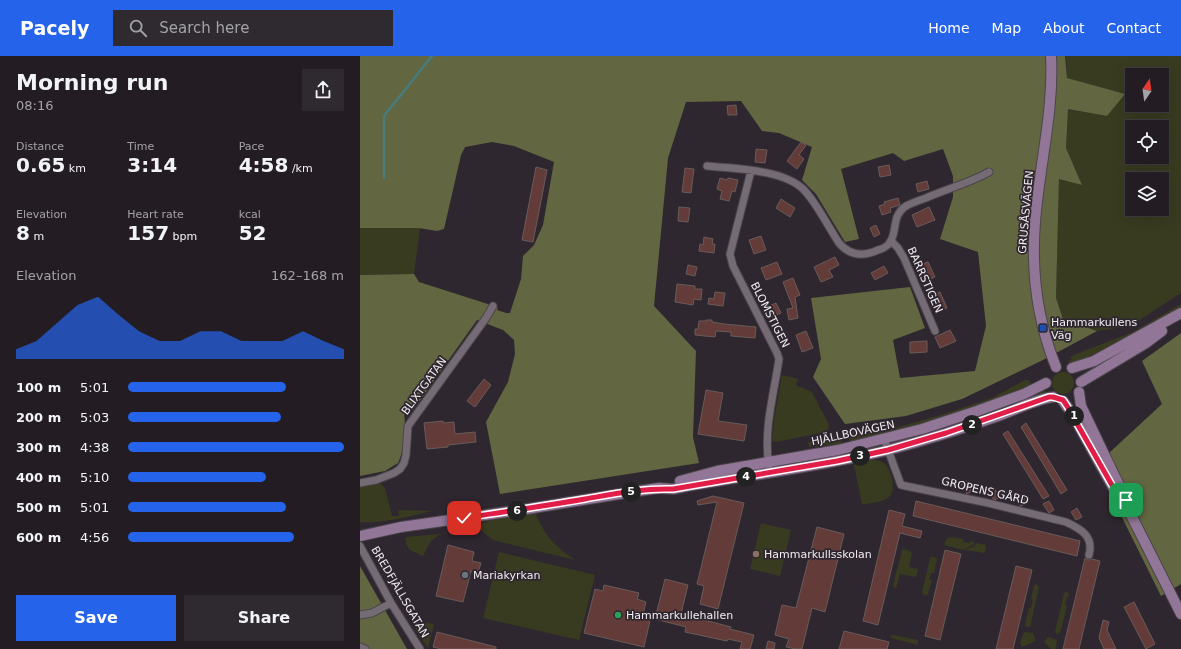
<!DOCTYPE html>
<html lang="en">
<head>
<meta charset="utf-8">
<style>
  body { margin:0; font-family:"DejaVu Sans",sans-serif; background:#2f2a30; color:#f1f3f6; height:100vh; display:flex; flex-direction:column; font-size:15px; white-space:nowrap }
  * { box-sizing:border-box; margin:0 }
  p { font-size:13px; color:#a3a2a6 }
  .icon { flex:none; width:22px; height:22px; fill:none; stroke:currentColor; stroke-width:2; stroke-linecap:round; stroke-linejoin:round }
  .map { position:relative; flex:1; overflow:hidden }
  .details { display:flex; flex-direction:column; background:#231d23; width:360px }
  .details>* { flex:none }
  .needle { width:26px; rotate:13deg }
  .controls { position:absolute; left:765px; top:12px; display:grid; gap:8px }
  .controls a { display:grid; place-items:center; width:44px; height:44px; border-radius:0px; background:#231d23; box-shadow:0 4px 16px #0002,0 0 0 1px #403b41; font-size:20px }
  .pin { position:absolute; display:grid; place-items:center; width:34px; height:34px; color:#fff; margin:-17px; border-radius:8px; box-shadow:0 2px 6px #0006 }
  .km { position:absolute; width:20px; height:20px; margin:-10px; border-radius:50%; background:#222; color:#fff; font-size:11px; line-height:20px; text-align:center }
  .round { display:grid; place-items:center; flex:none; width:42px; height:42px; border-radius:0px; background:#2f2a30 }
  .head { display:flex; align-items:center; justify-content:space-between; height:68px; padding:0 16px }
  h1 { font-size:22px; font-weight:600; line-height:30px }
  .metrics { display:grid; grid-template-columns:repeat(3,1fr); gap:6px; height:68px; padding:4px 16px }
  .metrics div { display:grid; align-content:center }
  .metrics b { font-size:20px; font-weight:600 }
  .metrics small { font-size:11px; font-weight:400 }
  .metrics p { font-size:11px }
  .chart { height:112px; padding:8px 16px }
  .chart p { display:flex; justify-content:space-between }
  .chart svg { width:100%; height:72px; margin-top:4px; fill:#2563eb; opacity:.7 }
  .primary-button { display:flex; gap:8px; margin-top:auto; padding:8px 16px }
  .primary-button a { flex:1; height:46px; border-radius:0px; background:#2563eb; color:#fff; font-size:16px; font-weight:600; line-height:46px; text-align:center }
  .primary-button a+a { background:#2f2a30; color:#f1f3f6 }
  ul { padding:0 16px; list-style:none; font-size:13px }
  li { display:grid; grid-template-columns:64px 48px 1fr; align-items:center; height:30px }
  li i { height:10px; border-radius:5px; background:#2563eb }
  header { display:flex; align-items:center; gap:24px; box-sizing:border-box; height:56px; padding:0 20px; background:#2563eb; color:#fff }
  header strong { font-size:19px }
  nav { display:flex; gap:22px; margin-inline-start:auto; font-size:14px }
  .search { width:280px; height:36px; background:#2f2a30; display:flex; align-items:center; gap:10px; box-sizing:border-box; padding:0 14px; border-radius:0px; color:#a3a2a6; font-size:15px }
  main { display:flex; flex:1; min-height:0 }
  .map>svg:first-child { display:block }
</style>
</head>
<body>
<header>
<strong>Pacely</strong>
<div class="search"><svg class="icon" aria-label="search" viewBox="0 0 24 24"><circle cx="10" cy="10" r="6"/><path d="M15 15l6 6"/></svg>Search here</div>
<nav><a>Home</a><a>Map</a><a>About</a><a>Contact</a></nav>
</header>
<main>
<section class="details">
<div class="head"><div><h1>Morning run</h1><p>08:16</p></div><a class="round"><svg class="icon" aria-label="share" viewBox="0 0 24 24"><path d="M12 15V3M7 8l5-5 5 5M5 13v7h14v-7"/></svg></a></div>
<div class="metrics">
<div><p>Distance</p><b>0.65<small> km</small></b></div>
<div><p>Time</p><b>3:14</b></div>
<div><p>Pace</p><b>4:58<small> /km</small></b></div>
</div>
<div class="metrics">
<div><p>Elevation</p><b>8<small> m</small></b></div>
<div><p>Heart rate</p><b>157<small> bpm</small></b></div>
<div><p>kcal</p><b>52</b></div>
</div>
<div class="chart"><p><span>Elevation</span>162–168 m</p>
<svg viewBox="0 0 160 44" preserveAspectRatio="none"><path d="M0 44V38L10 33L20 22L30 11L40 6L50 17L60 27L70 33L80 33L90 27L100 27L110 33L120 33L130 33L140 27L150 33L160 38V44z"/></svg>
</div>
<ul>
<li><b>100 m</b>5:01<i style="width:73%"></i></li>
<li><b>200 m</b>5:03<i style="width:71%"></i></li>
<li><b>300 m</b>4:38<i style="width:100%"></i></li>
<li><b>400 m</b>5:10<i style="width:64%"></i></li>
<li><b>500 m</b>5:01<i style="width:73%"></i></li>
<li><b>600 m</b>4:56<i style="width:77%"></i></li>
</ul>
<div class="primary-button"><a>Save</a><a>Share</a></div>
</section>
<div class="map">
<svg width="821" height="593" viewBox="0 0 821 593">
  <rect width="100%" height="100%" fill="#2f272f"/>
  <!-- green -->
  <path fill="#383b20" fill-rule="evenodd" d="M706 0H821V237L770 270 737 275 703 263 696 242 699 122 722 129 706 92 708 53 747 60 764 38 707 22ZM772 19H802V49H772ZM772 71H802V101H772ZM772 123H802V153H772Z
    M0 172H60L54 218 0 219Z
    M821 248V251L788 271 738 299 712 307 707 305 712 304 710 301 716 298 773 276Z
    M692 327a11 11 0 1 1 22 0a11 11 0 1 1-22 0Z
    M422 319 438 323 436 329 452 336 469 369 468 374 465 376 416 386 412 385 414 364Z
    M665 324H669L672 330 622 349 570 366 490 386 487 378 490 375 521 376 581 359 632 342Z
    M684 334 687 339 560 382 559 380 656 345Z
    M478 379 480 380 482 386 481 388 449 391V388L446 387Z
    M510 391 515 393 423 411 416 409Z
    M512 404C516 404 520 404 524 407 531 413 537 434 529 441 523 446 509 448 502 448L494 409 495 406Z
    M20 427 25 432 32 460H39L38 456 39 454 72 455C51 460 21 468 0 466V431Z
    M175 456C180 468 186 480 195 488 201 494 208 499 215 504L133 484 116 470 128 465Z
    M401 467 431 474 420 520 390 513Z
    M80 478 71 485 63 500 50 494 46 488V481Z
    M590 481 603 483V486L609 487 610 485 614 486V488L604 494 584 489 586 484Z
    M616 487 626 489 625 497 605 494 614 490Z
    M543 493 550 495 552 498 549 511 558 513 556 521 540 518 536 532 533 530 542 494Z
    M139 496 235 519 219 584 123 562Z
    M572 501H575L577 503 574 517H571L569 524H572L568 538 565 540 562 537 570 502Z
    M676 528 679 531 670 571H668L665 570V568L669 552H671L673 544 671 543 674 530Z
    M705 536 709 537 708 541H707L705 549H707L701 574 698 579 695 576 704 538Z
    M62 566 74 568 68 592 56 575V570Z
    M664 576 673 577 676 585 662 591 660 587Z
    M533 579 558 584V589L531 582V580Z
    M688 581 697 584 696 593H691L684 586Z"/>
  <!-- forest -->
  <path fill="#626741" d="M0 0H705L707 22 765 38 747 60 708 53 706 92 722 129 699 123 696 242 703 263 737 275 683 304 602 343 546 360 485 368 453 321 461 303 451 242 550 231 565 272 533 284 540 322 615 315 626 270 618 196 580 183 593 141V120L583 93 544 105 533 97 481 113 499 183 485 186 456 138 442 124 452 91 419 77 402 75 381 45 326 46 308 102 294 250 336 295 333 381 339 407 140 438 126 366 148 326 155 298 154 284 143 274 117 264 53 354 44 356C46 372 45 392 38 407L25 415 0 420V219L54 218 59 226 134 250 138 252 137 254 146 257H150L161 223 163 200 174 189 183 169 194 106 154 90 132 86 105 91 101 99 84 173 77 175 59 172H0Z
    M821 277V528L801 540 736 409 802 348 782 305Z
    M0 510 47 593H0Z"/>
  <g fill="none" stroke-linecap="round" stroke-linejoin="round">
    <!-- stream -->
    <path stroke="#477c7f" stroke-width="2.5" d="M24 122V60L72 0"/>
  </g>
  <!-- building -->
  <path fill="#633c39" stroke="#695b5a" d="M376 49 377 59H368L367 50Z
    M441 86 446 89 439 99 444 103 437 113 427 105Z
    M396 93 407 94 405 107 395 106Z
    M529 109 531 119 520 121 518 111Z
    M176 111 187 114 173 186 162 184Z
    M325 112 334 113 331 137 322 136Z
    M360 122 367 124 368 122 378 124 375 136 372 135 369 145 360 143 362 135 357 133Z
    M567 125 569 133 558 136 556 128Z
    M538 142 540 149 530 152 531 156 522 159 519 150 525 148 524 146Z
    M421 143 435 152 430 161 416 152Z
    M319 151 330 152 328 166 318 165Z
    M569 151 575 164 557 171 552 159Z
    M516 169 520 178 514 181 510 172Z
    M401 180 406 194 394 198 389 184Z
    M344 181 353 183 352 188H355L354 197 339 195 340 188 343 189Z
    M475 201 479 209 469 214 473 221 461 226 454 211Z
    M417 206 422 218 406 224 401 212Z
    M568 206 575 221 563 226 557 210Z
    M328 209 337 211 335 220 326 218Z
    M524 210 528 217 515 224 511 217Z
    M433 222 440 239 435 241 438 262 429 264 427 253 433 252 423 226Z
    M317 228 335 230V233H342L341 244 334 243 333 249 315 246Z
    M355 236 365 237 363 250 348 248 349 242 354 243Z
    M580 236 587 252 577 256 570 240Z
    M416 247 421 257 412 261 407 251Z
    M346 264H352V266L364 268 396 271 395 282 371 280V276L356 275 355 281 335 279V273H338L339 265H346Z
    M590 274 596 285 580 292 575 281Z
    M446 275 453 292 442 296 436 279Z
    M567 285V296L550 297V286Z
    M124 323 131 329 115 351 107 345Z
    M346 334 363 337 358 365 387 369 384 385 338 378Z
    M83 365V367L94 366 95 378 115 376 116 386 88 389V391L67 393 64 367Z
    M666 367 707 434 701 438 661 371Z
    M648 375 689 440 683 443 643 378Z
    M607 425 613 434 607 438 601 428Z
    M634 432 640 441 635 444 633 443 628 435Z
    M662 438 667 447 661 450 656 442Z
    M353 440 384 447 358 553 340 548 344 530 337 528 357 446 338 449 337 445Z
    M556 445 720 485 717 500 553 460Z
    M689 445 694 454 689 457 683 448Z
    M717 452 722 461 716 464 711 456Z
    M529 454 545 458 542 470 562 475 560 482 540 477 518 569 503 565Z
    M457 471 484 478 465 556 452 552 442 593H436L426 591 429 583 415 579 422 549 436 552Z
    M88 489 114 496 112 505 121 507 118 517 111 515 103 546 76 540Z
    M585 494 601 498 580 584 565 580Z
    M725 502 728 504 732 503 740 505 719 593H703Z
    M656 510 672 514 653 593H636Z
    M305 523 328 529 321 558 371 571 370 573 394 579 390 593H380L382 586 368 583 367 585 325 576 326 571 295 563Z
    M244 529 279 537 277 543 286 546 283 558 291 560 284 591 224 577 235 533 243 535Z
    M774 546 795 588 786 593 764 551Z
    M743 564 749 566 747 574 756 593H744L739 582Z
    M484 575 529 586 527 593H479Z
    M77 576 136 591V593H81L73 591Z
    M408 585 415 587 414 593H406Z"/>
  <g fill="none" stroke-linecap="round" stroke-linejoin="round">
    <defs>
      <path id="street" d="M347 110C375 113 423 113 444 134 456 146 469 172 479 187 490 200 503 201 518 194 522 193 528 190 530 186 538 175 531 160 546 150 552 147 560 144 566 142 587 133 609 127 629 116
        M391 115 370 198 373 210 417 297 419 303C414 338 403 374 409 410
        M531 185 538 192 544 202 575 275
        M524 383 541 429 628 447 706 466C721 473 734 480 729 499
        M0 427 16 424 34 417 40 413 44 407 46 399 48 370 126 262 133 250
        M0 490 31 547 60 593
        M0 559 12 557 31 547
        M0 591 5 593"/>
      <path id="secondary" d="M691 0C694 56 679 111 675 166 671 217 677 264 696 311
        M712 312 734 305 821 257
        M721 326 786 287 802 275
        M719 336 721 350 766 444 768 453 821 558
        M703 345 713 359 754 433
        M320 425 357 415 478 394 562 373 617 355 664 338 686 327
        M0 480 41 471 167 453 272 436 299 432 313 433C384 419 457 412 528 394 566 384 604 372 641 359 657 353 677 343 693 341"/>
    </defs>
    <!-- street casing -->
    <use href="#street" stroke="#4b454b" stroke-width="9"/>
    <!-- secondary casing -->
    <use href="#secondary" stroke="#4b454b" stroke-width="12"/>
    <!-- street -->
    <use href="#street" stroke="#746b74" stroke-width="7"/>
    <!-- secondary -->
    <use href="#secondary" stroke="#917697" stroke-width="10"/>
  </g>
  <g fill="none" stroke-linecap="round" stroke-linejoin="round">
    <defs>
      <path id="route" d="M104 462C144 456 184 450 225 443 254 438 283 432 313 433L477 405 528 394 586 377 689 341H693L703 344 707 350 761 445 768 453 766 444"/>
    </defs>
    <!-- route casing -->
    <use href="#route" stroke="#fff" stroke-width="8"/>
    <!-- route -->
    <use href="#route" stroke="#e11d48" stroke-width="5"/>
  </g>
  <!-- markers -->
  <rect fill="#1a4fb4" stroke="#2f272f" stroke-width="1.5" x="679" y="268" width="8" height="8" rx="2"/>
  <circle fill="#8d6e63" stroke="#2f272f" stroke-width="1.5" cx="396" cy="498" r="4"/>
  <circle fill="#6b7280" stroke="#2f272f" stroke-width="1.5" cx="105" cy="519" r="4"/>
  <circle fill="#2e9e5b" stroke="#2f272f" stroke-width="1.5" cx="258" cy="559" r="4"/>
  <g text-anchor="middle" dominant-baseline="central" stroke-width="3.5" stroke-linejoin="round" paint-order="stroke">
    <!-- street labels -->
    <g font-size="11" fill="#f1ecf1" stroke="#2f272f">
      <text transform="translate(666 156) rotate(-85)">GRUSÅSVÄGEN</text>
      <text transform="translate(565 224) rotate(66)">BARRSTIGEN</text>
      <text transform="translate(410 259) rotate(63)">BLOMSTIGEN</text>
      <text transform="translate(64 330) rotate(-54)">BLIXTGATAN</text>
      <text transform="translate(493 377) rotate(-12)">HJÄLLBOVÄGEN</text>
      <text transform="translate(625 435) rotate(13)">GROPENS GÅRD</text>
      <text transform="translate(40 536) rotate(60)">BREDFJÄLLSGATAN</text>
    </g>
    <!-- poi labels -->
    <g font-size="11" fill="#f1ecf1" stroke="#2f272f" text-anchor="start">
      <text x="691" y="266">Hammarkullens<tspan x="691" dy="13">Väg</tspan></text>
      <text x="404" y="498">Hammarkullsskolan</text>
      <text x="113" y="519">Mariakyrkan</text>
      <text x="266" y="559">Hammarkullehallen</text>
    </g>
  </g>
</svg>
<div class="controls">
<a><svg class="needle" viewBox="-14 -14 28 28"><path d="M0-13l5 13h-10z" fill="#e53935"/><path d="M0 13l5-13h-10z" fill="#a3a2a6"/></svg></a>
<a><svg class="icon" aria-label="locate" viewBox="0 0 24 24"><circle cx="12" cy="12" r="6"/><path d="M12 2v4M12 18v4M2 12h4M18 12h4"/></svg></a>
<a><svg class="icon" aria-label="layers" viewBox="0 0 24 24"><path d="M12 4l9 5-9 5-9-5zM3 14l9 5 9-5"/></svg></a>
</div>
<div class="pin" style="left:766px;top:444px;background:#1e9e55"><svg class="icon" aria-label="arrive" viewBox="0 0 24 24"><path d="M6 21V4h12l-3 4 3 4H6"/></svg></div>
<div class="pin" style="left:104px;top:462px;background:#d93025"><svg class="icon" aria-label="check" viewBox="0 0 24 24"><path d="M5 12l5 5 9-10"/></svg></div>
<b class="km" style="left:714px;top:360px">1</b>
<b class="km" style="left:612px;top:369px">2</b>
<b class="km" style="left:500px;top:400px">3</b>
<b class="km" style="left:386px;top:421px">4</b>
<b class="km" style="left:271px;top:436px">5</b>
<b class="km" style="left:157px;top:455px">6</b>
</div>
</main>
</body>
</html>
